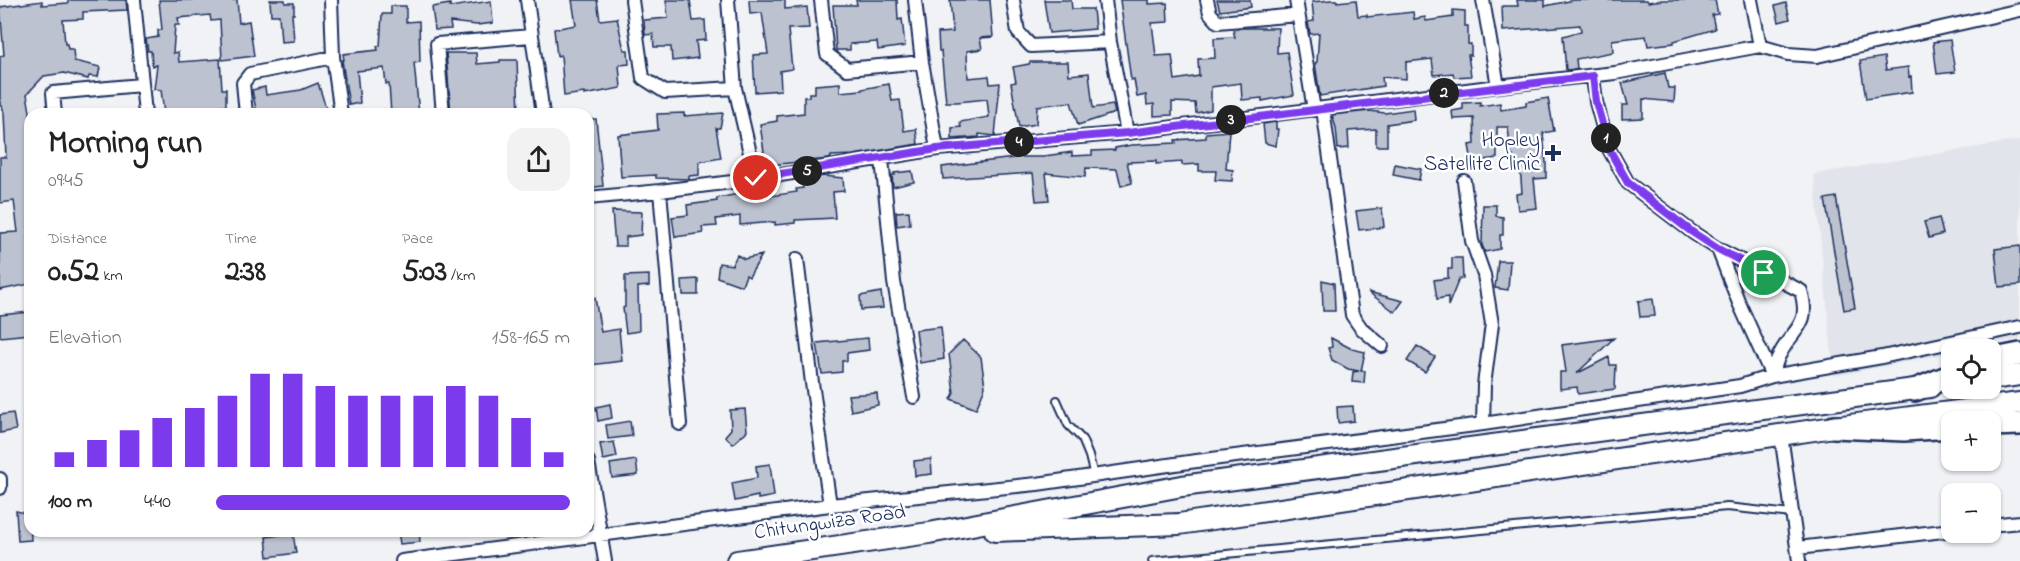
<!DOCTYPE html>
<html lang="en">
<head>
<meta charset="utf-8">
<style>
  body { margin:0; font-family:"Indie Flower",sans-serif; background:#f2f2f2; color:#222; height:100vh; display:flex; flex-direction:column; font-size:22px; white-space:nowrap }
  * { box-sizing:border-box; margin:0 }
  p { font-size:20px; color:#767676 }
  .icon { flex:none; width:33px; height:33px; fill:none; stroke:currentColor; stroke-width:2; stroke-linecap:round; stroke-linejoin:round }
  .map { position:relative; flex:1; overflow:hidden }
  .details { position:absolute; left:24px; top:108px; width:570px; height:429px; display:flex; flex-direction:column; background:#fff; border-radius:18px; box-shadow:0 2px 4px #0004 }
  .details>* { flex:none }
  .controls { position:absolute; left:1941px; top:339px; display:grid; gap:12px }
  .controls a { display:grid; place-items:center; width:60px; height:60px; border-radius:12px; background:#fff; box-shadow:0 2px 4px #0004; font-size:30px }
  .pin { position:absolute; display:grid; place-items:center; width:51px; height:51px; color:#fff; margin:-26px; border:3px solid #fff; border-radius:50%; box-shadow:0 2px 6px #0007 }
  .km { position:absolute; width:30px; height:30px; margin:-15px; border-radius:50%; background:#222; color:#fff; font-size:16px; line-height:30px; text-align:center }
  .round { display:grid; place-items:center; flex:none; width:63px; height:63px; border-radius:18px; background:#f2f2f2 }
  .headline { display:flex; align-items:center; justify-content:space-between; height:102px; padding:0 24px }
  h1 { font-size:33px; font-weight:700; line-height:45px }
  .metrics { display:grid; grid-template-columns:repeat(3,1fr); gap:9px; height:102px; padding:6px 24px }
  .metrics div { display:grid; align-content:center }
  .metrics b { font-size:30px; font-weight:700 }
  .metrics small { font-size:16px; font-weight:400 }
  .metrics p { font-size:16px }
  .chart { height:168px; padding:12px 24px }
  .chart p { display:flex; justify-content:space-between }
  .chart svg { width:100%; height:108px; margin-top:6px; stroke:#7c3aed; stroke-width:6 }
  ul { padding:0 24px; list-style:none; font-size:20px }
  li { display:grid; grid-template-columns:96px 72px 1fr; align-items:center; height:45px }
  li i { height:15px; border-radius:8px; background:#7c3aed }
  .map>svg:first-child { display:block }
</style>
</head>
<body>
<div class="map">
<svg width="2020" height="561" viewBox="0 0 2020 561">
  <rect width="100%" height="100%" fill="#f1f2f5"/>
  <filter id="ink" filterUnits="userSpaceOnUse"><feTurbulence type="fractalNoise" baseFrequency=".0167" numOctaves="2"/><feDisplacementMap in="SourceGraphic" scale="12" xChannelSelector="R" yChannelSelector="G"/><feConvolveMatrix kernelMatrix="1 2 1 2 8 2 1 2 1" color-interpolation-filters="sRGB"/></filter>
  <g filter="url(#ink)">
    <!-- built -->
    <path fill="#e1e4ea" d="M2020 140V339L1968 349 1952 350 1951 353 1834 376 1814 174Z"/>
    <!-- building -->
    <path fill="#bcc2d0" stroke="#1b2f5e" stroke-width="1.5" d="M68 0H126L127 10 83 12V19L63 20 65 44H67L68 49H73L74 61 100 67 98 77 89 76 88 79 64 73 44 76 27 94 30 112V284L0 290V233L18 232 14 201 0 203V157H6L4 113 2 106H0V56L4 55 0 7 42 1V5L68 3Z
      M159 0H237L239 23 249 21 254 56 222 60 220 20 211 21 210 15 178 18 179 25H175L173 53 178 52 179 62 220 59 222 89H226V106L197 111 164 113 161 90 154 89 157 65 152 66 151 51H148L146 39 158 37V30H162Z
      M270 0H285V3H294V14H292L294 41 281 42 279 15H271Z
      M572 0H597L600 20 617 18 624 50H628L629 64 619 65 621 88 584 95V93L564 96 561 55 557 56 554 29 576 25Z
      M666 0H690L693 21 705 20 706 40 696 41 698 58 672 61 671 47H654L653 34 645 35 644 20 668 18Z
      M749 0H785V9L807 7 809 28 788 29 792 69 780 71 781 90 755 92 753 55 768 54 762 13 750 14Z
      M856 0H897L898 20 902 19 905 46 878 50 877 42 850 44V50H836L833 5H857Z
      M950 0H990L993 37 980 38 982 49 967 51 968 78 989 76 990 84 1000 83 995 136 979 134V137L952 139V128L961 127 960 122 989 117 987 99 957 102H946L941 51H939L938 33 953 32Z
      M1044 0H1071L1072 9H1093L1095 29 1049 33Z
      M1120 0H1149V4L1167 3 1168 22 1152 23 1156 56 1172 55 1175 80 1199 76 1198 59 1215 58 1214 38 1235 37 1233 30 1241 28H1278L1277 53 1287 52 1294 95 1262 101V98L1242 100 1241 83 1211 87V110L1196 113 1195 103 1172 102V115L1154 116V104L1147 105 1146 95 1137 97 1134 79 1131 80Z
      M1217 0H1250L1251 7 1220 11Z
      M1331 0H1337V2L1356 0 1358 16 1367 15V17L1413 12 1414 19 1425 17 1426 21 1453 17V10L1465 11V26H1468V44H1471V55H1468L1471 76 1454 77 1453 73 1434 75 1432 59 1406 62V79L1382 77 1383 86 1320 96 1315 63 1317 62 1319 33 1310 34 1308 22 1314 21 1312 2Z
      M1517 0H1545V6L1574 0H1647L1648 2 1662 0H1715L1718 14 1712 15 1715 29 1674 41V43L1648 46 1646 36 1612 40 1613 52 1576 59 1577 69 1566 70 1563 36 1581 31 1580 25 1503 31 1502 6H1518Z
      M491 1 493 23 477 25 450 22 451 29 435 30 432 7 450 4V7Z
      M1786 3 1790 19 1779 22 1775 6Z
      M391 6H406V22L419 21 420 62 414 63 419 114H391L389 84H386L384 68 357 71 360 103 349 105 342 60H344L343 54 378 50 377 46H380L382 14H391Z
      M1950 40 1955 72 1937 74 1933 42Z
      M446 53H476L477 64 500 62V60H517L519 114H451Z
      M1884 57 1886 70 1908 67 1909 77 1911 76 1912 92 1866 99 1860 61Z
      M1030 62H1068L1069 75 1089 73 1093 108 1113 105 1115 113 1078 125 1071 102 1037 106 1036 124 1019 127 1011 83 1016 82 1013 67 1029 64Z
      M1665 73 1668 88H1675L1674 102 1643 99V118L1622 119V105H1628L1622 83Z
      M318 83 327 111 316 114H257L252 90 265 87 266 95 301 90Z
      M840 83V92L862 90V89L889 84 892 101 900 100 904 131 916 129 918 144 853 155 831 156V158L828 159 770 165V168L762 170 758 153 764 152 760 124 777 121V116L804 113V97H809V93H815V85Z
      M1548 98 1554 131 1543 133 1546 163V178L1534 179 1537 208 1518 210 1516 194 1522 193 1520 166 1515 167 1513 156H1511L1508 127H1497V158L1472 162 1469 145 1475 144 1474 118 1453 119 1452 111 1463 109V103L1480 102V106L1500 103 1501 110 1526 106V102Z
      M1413 109 1414 120 1387 124V146H1376V129L1348 131 1349 148 1338 149 1336 128 1332 115 1370 111 1385 113Z
      M684 113V116L723 113 720 128H716L721 158 699 162V175L689 176V179L656 178V175L621 177 618 135 658 130 657 114Z
      M588 119H596L603 186 588 188Z
      M1276 122V129H1278L1276 146 1265 143 1263 124Z
      M1229 131 1226 169 1233 170 1232 181 1215 180 1216 171H1199V164L1182 165V162L1156 164V161L1127 162 1132 183 1121 186 1117 169 1086 168 1085 177 1046 173 1049 200 1036 201 1033 173 943 179 942 167 1022 157H1045V156L1072 152V156L1092 155V151L1115 150V148L1132 145 1176 143 1175 140 1206 138V133Z
      M1395 164 1421 169 1419 180 1393 175Z
      M912 171 914 182 893 187 892 175H895L894 173Z
      M823 176 843 178 844 191 833 192 835 218 795 220V223L775 225V222L740 225V216L716 219 717 226 702 227 703 233 675 237 672 217 688 215 687 205 717 201V198L744 193 771 190V196L797 192 796 189 803 188 802 180Z
      M1836 197 1855 308 1844 310 1825 199Z
      M1483 205H1496V216L1503 217V235H1500V249L1485 252 1482 245Z
      M1382 208 1384 227 1359 230 1356 211Z
      M612 211 642 212 641 235 626 237V246H615Z
      M909 211 910 224 897 226 896 212Z
      M1939 218 1943 234 1929 238 1924 222Z
      M2020 246V285L1999 287 1995 249Z
      M737 255 744 259 762 255 749 277 746 275 742 286 717 277 719 263 732 265Z
      M1452 258H1462L1463 279H1459L1448 306V297L1437 299 1434 280 1448 278V269H1452Z
      M1498 261H1510L1508 290 1495 288Z
      M649 275V286L638 287 639 331 626 333 623 308 625 307V276Z
      M698 279V295H683L682 280Z
      M1322 280 1334 283 1335 311H1323Z
      M881 292 883 308 861 310 860 296Z
      M1368 292 1403 301 1395 312Z
      M588 298H595L601 332 619 329 622 361 590 365Z
      M1653 299 1655 316 1640 317 1638 301Z
      M30 312V334L0 337V315Z
      M941 327 944 359 920 363 916 330Z
      M868 338 869 350 847 353V361H842V372L822 374 817 343Z
      M1331 338 1352 349 1365 352 1361 371H1365L1364 383 1352 382 1353 372 1359 371 1348 369 1332 360 1328 348 1332 347Z
      M1614 338 1576 374 1609 357 1610 365H1616L1615 389 1578 394 1577 387 1560 389V372H1566L1562 345Z
      M963 340 981 357 985 387 976 409 951 399 954 393 949 354Z
      M1417 346 1435 357 1425 372 1407 361Z
      M877 393 878 405 851 411 848 395Z
      M610 404 612 418 598 421 596 407Z
      M1353 406 1354 421 1338 423 1337 407Z
      M745 409 747 431 733 444 725 436 731 429 730 410Z
      M13 413 16 430 0 433V415Z
      M630 421 632 436 608 439 606 425Z
      M614 442 617 457 603 460 600 444Z
      M931 459 932 474 915 476 914 461Z
      M636 460 638 475 612 478 610 464Z
      M770 464 774 496 758 499V496L735 501 732 483 757 478 756 466Z
      M16 511 30 514 31 540 18 541Z
      M398 531H419L420 542 400 544Z
      M293 533 296 553 268 557 266 537Z"/>
    <g fill="none" stroke-linecap="round" stroke-linejoin="round">
      <defs>
        <path id="service" d="M1057 400 1068 425 1082 439 1089 456 1094 476
          M1152 561 1727 507 1792 514"/>
        <path id="minor" d="M134 0 145 114
          M331 0 333 57 341 114
          M527 0 543 114
          M632 0 643 78 665 92 735 88
          M728 0 735 88 756 179
          M821 0 827 54 847 69 922 62
          M915 0 922 62 937 149
          M1013 0 1018 32 1031 46 1110 42
          M1105 0 1110 42 1127 133
          M1207 0 1210 13 1218 22 1298 15
          M1296 0 1314 110
          M1483 0 1498 86
          M1751 0 1760 46
          M1323 109 1352 315 1361 328 1382 346
          M55 114 53 93 141 85
          M246 114 243 83 250 74 333 57
          M443 114 437 44 531 36
          M882 159 894 282 914 397
          M1464 181 1472 241 1484 275 1492 324 1484 385 1483 424
          M660 191 680 424
          M588 198 660 191 756 179 937 149 1127 133 1498 86 1615 73 1760 46 1788 54 1817 56 2020 10
          M1718 249 1739 303 1772 376 1882 357 2020 327
          M797 259 812 383 830 505
          M1781 435 1799 561
          M588 461 605 561
          M0 479V488
          M1990 525 2020 522
          M1798 548 1952 530
          M402 561 830 505 1037 484 1189 462 1483 424 1740 386 1772 376C1775 369 1776 360 1780 354 1794 327 1811 326 1801 291L1718 249 1692 232 1628 183 1609 149 1596 102 1593 76"/>
        <path id="primary" d="M1990 379 2020 375
          M995 531 1179 524 1834 427 2020 403
          M737 561 929 533 1182 486 1930 387"/>
        <path id="trunk" d="M1990 360 2020 354
          M1915 390 1952 375
          M1990 425 2020 424
          M1834 427 1904 430 1952 427"/>
      </defs>
      <!-- service casing -->
      <use href="#service" stroke="#1b2f5e" stroke-width="10"/>
      <!-- minor casing -->
      <use href="#minor" stroke="#1b2f5e" stroke-width="16"/>
      <!-- primary casing -->
      <use href="#primary" stroke="#1b2f5e" stroke-width="24"/>
      <!-- trunk casing -->
      <use href="#trunk" stroke="#1b2f5e" stroke-width="26"/>
      <!-- service -->
      <use href="#service" stroke="#fff" stroke-width="6"/>
      <!-- minor -->
      <use href="#minor" stroke="#fff" stroke-width="12"/>
      <!-- primary -->
      <use href="#primary" stroke="#fff" stroke-width="20"/>
      <!-- trunk -->
      <use href="#trunk" stroke="#fff" stroke-width="21"/>
    </g>
  </g>
  <g fill="none" stroke-linecap="round" stroke-linejoin="round" filter="url(#ink)">
    <defs>
      <path id="route" d="M756 178 937 149 1127 133 1593 76 1596 102 1609 149 1628 183 1692 232 1718 249 1764 273"/>
    </defs>
    <!-- route casing -->
    <use href="#route" stroke="#fff" stroke-width="12"/>
    <!-- route -->
    <use href="#route" stroke="#7c3aed" stroke-width="8"/>
  </g>
  <!-- markers -->
  <path fill="#1b2f5e" stroke="#fff" stroke-width="2" d="M1550 144h6v6h6v6h-6v6h-6v-6h-6v-6h6z"/>
  <g text-anchor="middle" dominant-baseline="central" stroke-width="5" stroke-linejoin="round" paint-order="stroke">
    <!-- poi labels -->
    <g font-size="21" fill="#1b2f5e" stroke="#fff" text-anchor="end">
      <text x="1540" y="141">Hopley<tspan x="1540" dy="24">Satellite Clinic</tspan></text>
    </g>
    <!-- street labels -->
    <g font-size="21" fill="#1b2f5e" stroke="#fff">
      <text transform="translate(830 523) rotate(-8)">Chitungwiza Road</text>
    </g>
  </g>
</svg>
<div class="controls">
<a><svg class="icon" aria-label="locate" viewBox="0 0 24 24"><circle cx="12" cy="12" r="6"/><path d="M12 2v4M12 18v4M2 12h4M18 12h4"/></svg></a>
<a>+</a>
<a>−</a>
</div>
<div class="pin" style="left:1764px;top:273px;background:#1e9e55"><svg class="icon" aria-label="arrive" viewBox="0 0 24 24"><path d="M6 21V4h12l-3 4 3 4H6"/></svg></div>
<div class="pin" style="left:756px;top:178px;background:#d93025"><svg class="icon" aria-label="check" viewBox="0 0 24 24"><path d="M5 12l5 5 9-10"/></svg></div>
<b class="km" style="left:1606px;top:138px">1</b>
<b class="km" style="left:1444px;top:93px">2</b>
<b class="km" style="left:1231px;top:120px">3</b>
<b class="km" style="left:1019px;top:142px">4</b>
<b class="km" style="left:807px;top:171px">5</b>
<section class="details">
<div class="headline"><div><h1>Morning run</h1><p>09:45</p></div><a class="round"><svg class="icon" aria-label="share" viewBox="0 0 24 24"><path d="M12 15V3M7 8l5-5 5 5M5 13v7h14v-7"/></svg></a></div>
<div class="metrics">
<div><p>Distance</p><b>0.52<small> km</small></b></div>
<div><p>Time</p><b>2:38</b></div>
<div><p>Pace</p><b>5:03<small> /km</small></b></div>
</div>
<div class="chart"><p><span>Elevation</span>158–165 m</p>
<svg viewBox="0 0 160 44" preserveAspectRatio="none"><path d="M5 44V38M15 44V33M25 44V29M35 44V24M45 44V20M55 44V15M65 44V6M75 44V6M85 44V11M95 44V15M105 44V15M115 44V15M125 44V11M135 44V15M145 44V24M155 44V38"/></svg>
</div>
<ul>
<li><b>100 m</b>4:40<i style="width:100%"></i></li>
</ul>
</section>
</div>
</body>
</html>
